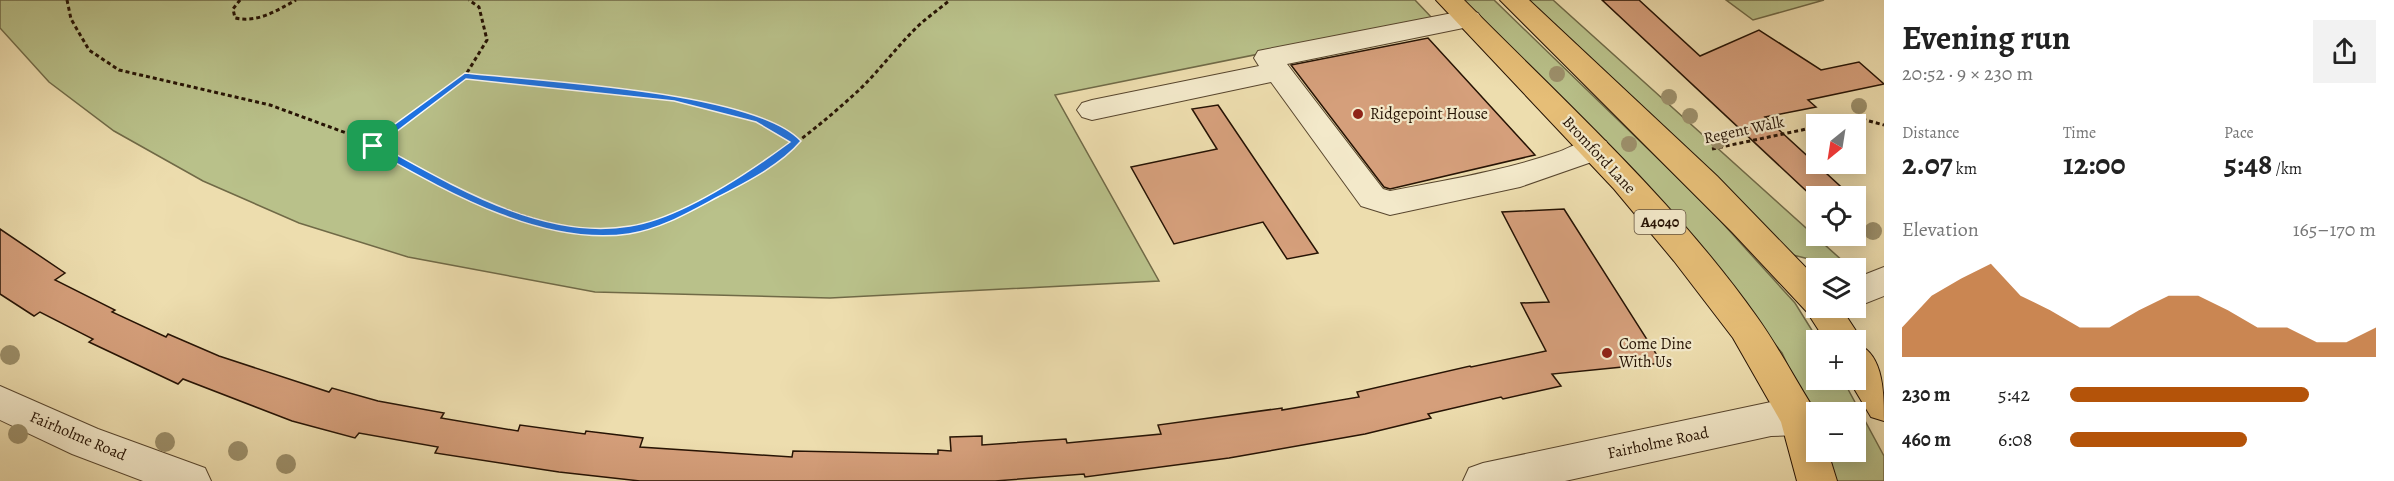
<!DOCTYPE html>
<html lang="en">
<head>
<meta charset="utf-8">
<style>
  body { margin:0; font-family:Alegreya,serif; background:#f2f2f2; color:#222; height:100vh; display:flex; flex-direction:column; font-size:22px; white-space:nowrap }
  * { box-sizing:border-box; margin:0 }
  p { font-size:20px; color:#767676 }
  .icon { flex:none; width:33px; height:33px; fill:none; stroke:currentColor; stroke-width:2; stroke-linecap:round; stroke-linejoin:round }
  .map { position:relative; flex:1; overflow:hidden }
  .details { display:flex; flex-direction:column; background:#fff; width:510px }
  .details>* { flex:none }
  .needle { width:39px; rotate:210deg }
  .fabs { position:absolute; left:1806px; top:114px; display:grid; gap:12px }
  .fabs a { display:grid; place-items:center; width:60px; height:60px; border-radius:0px; background:#fff; box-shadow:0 3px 15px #0003; font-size:30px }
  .pin { position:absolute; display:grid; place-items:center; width:51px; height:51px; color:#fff; margin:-26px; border-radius:12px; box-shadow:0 3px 9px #0006 }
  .round { display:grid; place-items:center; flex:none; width:63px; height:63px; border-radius:0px; background:#f2f2f2 }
  .summary { display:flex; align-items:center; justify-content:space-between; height:102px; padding:0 18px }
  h1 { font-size:33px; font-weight:700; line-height:45px }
  .stats { display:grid; grid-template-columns:repeat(3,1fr); gap:9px; height:102px; padding:6px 18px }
  .stats div { display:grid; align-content:center }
  .stats b { font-size:30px; font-weight:700 }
  .stats small { font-size:16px; font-weight:400 }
  .stats p { font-size:16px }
  .chart { height:168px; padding:12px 18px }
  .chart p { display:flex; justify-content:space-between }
  .chart svg { width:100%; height:108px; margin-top:6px; fill:#b45309; opacity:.7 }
  ul { padding:0 18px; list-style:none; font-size:20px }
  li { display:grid; grid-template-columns:96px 72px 1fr; align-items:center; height:45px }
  li i { height:15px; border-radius:8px; background:#b45309 }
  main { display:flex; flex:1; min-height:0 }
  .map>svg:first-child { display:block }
</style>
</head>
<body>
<main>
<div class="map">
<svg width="1884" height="481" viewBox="0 0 1884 481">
  <rect width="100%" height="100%" fill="#edddae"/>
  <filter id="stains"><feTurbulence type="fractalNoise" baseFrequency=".00333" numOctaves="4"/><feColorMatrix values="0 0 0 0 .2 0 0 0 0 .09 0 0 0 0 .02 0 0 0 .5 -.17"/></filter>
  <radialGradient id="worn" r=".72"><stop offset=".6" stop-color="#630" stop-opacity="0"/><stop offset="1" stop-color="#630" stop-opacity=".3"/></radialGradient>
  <!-- green -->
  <path fill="#b9c18a" stroke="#706a47" stroke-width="1.5" d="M0 0H1415L1433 19 1055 95 1159 281 830 298 595 292 408 257 299 223 203 181 114 131 49 82 0 28Z
    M1462 0H1494L1707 206 1795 303 1818 340H1816V380H1843L1884 456V481H1835L1825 452H1856V412H1816V426L1782 353 1643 182Z
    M1525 0H1553L1845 263 1813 260 1789 254Z
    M1726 0H1824L1753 20Z"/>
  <!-- building -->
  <path fill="#d59f7b" stroke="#261304" stroke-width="1.5" d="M1602 0H1639L1700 56 1759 30 1821 70 1859 62 1884 84 1808 100 1816 107 1765 117 1851 196H1816V200Z
    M1428 38 1535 155 1407 185 1390 189 1384 187 1291 65Z
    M1218 105 1318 253 1287 259 1263 222 1174 244 1131 167 1217 149 1192 109Z
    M1564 209 1662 363 1552 374 1561 386 1503 399 1501 397 1428 414 1431 418 1365 434 1229 458 1085 477 1084 474 995 481H640L559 472 435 453 438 447 359 433 355 438 292 421 183 379 178 384 89 342 93 339 40 312 34 316 0 294V229L65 273 55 280 115 310 112 312 166 337 168 334 219 356 329 392 332 388 378 401 444 413 441 418 518 431 520 425 585 434 586 431 643 438 640 447 792 457 793 451 938 454V450L951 451 950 437 982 436V445L1066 439 1067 443 1161 434 1158 425 1282 408V410L1359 397 1357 392 1470 366 1471 367 1546 351 1521 303 1549 302 1502 212Z"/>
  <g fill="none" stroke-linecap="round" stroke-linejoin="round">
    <defs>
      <path id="minor" d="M1468 10 1478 13 1482 19 1478 25 1287 64 1383 189 1390 191C1446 180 1503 171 1558 152 1574 146 1588 136 1606 141L1610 149 1606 157 1520 187 1390 215 1361 206 1271 82 1092 120 1082 117 1077 110 1082 103 1092 100 1259 66 1254 58 1258 51 1268 49Z
        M1884 267V296L1856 307V278Z
        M0 386 98 429 205 468 211 481H143L72 454 0 420Z
        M1799 401 1812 406 1816 415 1812 430 1799 435 1771 436 1565 481H1463L1469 468 1483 463 1771 402Z"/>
      <path id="major" d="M1436 0H1464C1565 102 1674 200 1757 317 1777 345 1794 377 1812 406L1816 415V452H1828L1837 481H1797L1781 422 1733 338 1674 261 1614 189Z
        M1500 0H1529L1717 176 1816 278V308H1841L1862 340 1859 345C1884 356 1884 395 1884 421L1871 417 1849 380H1856V340H1825L1807 312 1732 232Z"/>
    </defs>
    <!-- minor casing -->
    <use href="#minor" stroke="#58462e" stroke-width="2"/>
    <!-- major casing -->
    <use href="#major" stroke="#261304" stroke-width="2"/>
    <!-- path-far1 -->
    <path stroke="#261304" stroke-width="3" stroke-dasharray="4 3" stroke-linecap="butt" d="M67 0 71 19 89 50 119 70 270 105 349 134 453 191 529 218
      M240 0 233 9 235 18C258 23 276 11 296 0
      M465 76 674 98 759 119 796 141
      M1828 124 1858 118 1884 125
      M373 145 465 76 487 40 479 7 469 0
      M1712 149 1816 127
      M671 218C740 187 804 141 859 90 879 71 895 49 915 29 925 19 938 10 950 0"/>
    <!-- path -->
    <path stroke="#261304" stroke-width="4" stroke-dasharray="4.5 3" stroke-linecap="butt" d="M524 217C575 233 624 239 674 217"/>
    <!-- minor -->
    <use href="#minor" fill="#f3e9ca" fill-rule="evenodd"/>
    <!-- major -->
    <use href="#major" fill="#e6be77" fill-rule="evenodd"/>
  </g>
  <!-- trees -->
  <g fill="#9c8f6a">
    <circle cx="1557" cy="74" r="8"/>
    <circle cx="1669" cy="97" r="8"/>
    <circle cx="1859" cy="106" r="8"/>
    <circle cx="1690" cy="116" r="8"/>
    <circle cx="1718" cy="141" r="8"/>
    <circle cx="1629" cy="144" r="8"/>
    <circle cx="1873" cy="231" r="9"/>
    <circle cx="10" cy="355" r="10"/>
    <circle cx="18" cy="434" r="10"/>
    <circle cx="165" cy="442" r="10"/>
    <circle cx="238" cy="451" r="10"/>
    <circle cx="286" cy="464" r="10"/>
  </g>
  <!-- route -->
  <path fill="#1a73e8" stroke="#fff" stroke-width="1.5" fill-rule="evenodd" d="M465 73C537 81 755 91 801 141 781 165 745 183 718 197 690 212 661 229 629 234 540 247 444 190 369 148V143ZM466 79 674 101 756 122 790 142C748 173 682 218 630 226 543 241 452 185 379 145Z"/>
  <!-- markers -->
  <g fill="#8f2418" stroke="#f3e9ca" stroke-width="2">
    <circle cx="1358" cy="114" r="6"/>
    <circle cx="1607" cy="353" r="6"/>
  </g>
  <g text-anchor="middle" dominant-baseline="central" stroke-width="4.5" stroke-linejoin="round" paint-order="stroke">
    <!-- shield labels -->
    <rect fill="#f3e9ca" stroke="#64533f" stroke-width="1.5" x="1634.5" y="210" width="51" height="24" rx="4.5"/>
    <g font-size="15" font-weight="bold" fill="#261304">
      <text x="1660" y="222">A4040</text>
    </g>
    <!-- poi labels -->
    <g font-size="16" fill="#261304" stroke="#f3e9ca" text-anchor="start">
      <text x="1370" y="114">Ridgepoint House</text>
      <text x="1619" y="344">Come Dine<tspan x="1619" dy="18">With Us</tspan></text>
    </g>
    <!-- street labels -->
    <g font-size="16" fill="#261304" stroke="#f3e9ca">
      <text transform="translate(1744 130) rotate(-12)">Regent Walk</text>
      <text transform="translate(1599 155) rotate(47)">Bromford Lane</text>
      <text transform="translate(78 436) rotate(23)">Fairholme Road</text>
      <text transform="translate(1658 443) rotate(-12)">Fairholme Road</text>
    </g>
  </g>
  <rect width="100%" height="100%" filter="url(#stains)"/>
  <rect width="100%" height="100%" fill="url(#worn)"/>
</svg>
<div class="fabs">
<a><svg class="needle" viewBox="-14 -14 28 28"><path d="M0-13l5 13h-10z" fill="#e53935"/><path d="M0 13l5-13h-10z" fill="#767676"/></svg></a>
<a><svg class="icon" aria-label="locate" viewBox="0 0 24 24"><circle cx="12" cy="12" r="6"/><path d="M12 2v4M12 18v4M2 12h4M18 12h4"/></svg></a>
<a><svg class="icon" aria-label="layers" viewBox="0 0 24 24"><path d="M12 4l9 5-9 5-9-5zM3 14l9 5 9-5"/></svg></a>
<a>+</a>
<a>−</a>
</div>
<div class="pin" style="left:373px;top:146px;background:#1e9e55"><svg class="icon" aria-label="arrive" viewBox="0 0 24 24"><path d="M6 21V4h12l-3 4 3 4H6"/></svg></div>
</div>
<section class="details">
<div class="summary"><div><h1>Evening run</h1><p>20:52 · 9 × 230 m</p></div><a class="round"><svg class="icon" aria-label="share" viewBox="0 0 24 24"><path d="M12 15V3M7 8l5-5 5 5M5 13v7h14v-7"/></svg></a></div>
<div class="stats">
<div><p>Distance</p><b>2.07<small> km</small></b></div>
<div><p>Time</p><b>12:00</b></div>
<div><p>Pace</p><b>5:48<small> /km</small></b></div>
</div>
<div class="chart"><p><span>Elevation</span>165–170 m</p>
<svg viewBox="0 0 160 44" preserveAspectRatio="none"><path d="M0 44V32L10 19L20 12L30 6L40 19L50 25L60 32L70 32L80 25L90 19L100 19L110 25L120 32L130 32L140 38L150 38L160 32V44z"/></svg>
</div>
<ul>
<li><b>230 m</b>5:42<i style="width:78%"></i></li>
<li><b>460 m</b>6:08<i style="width:58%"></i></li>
</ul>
</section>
</main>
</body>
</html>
